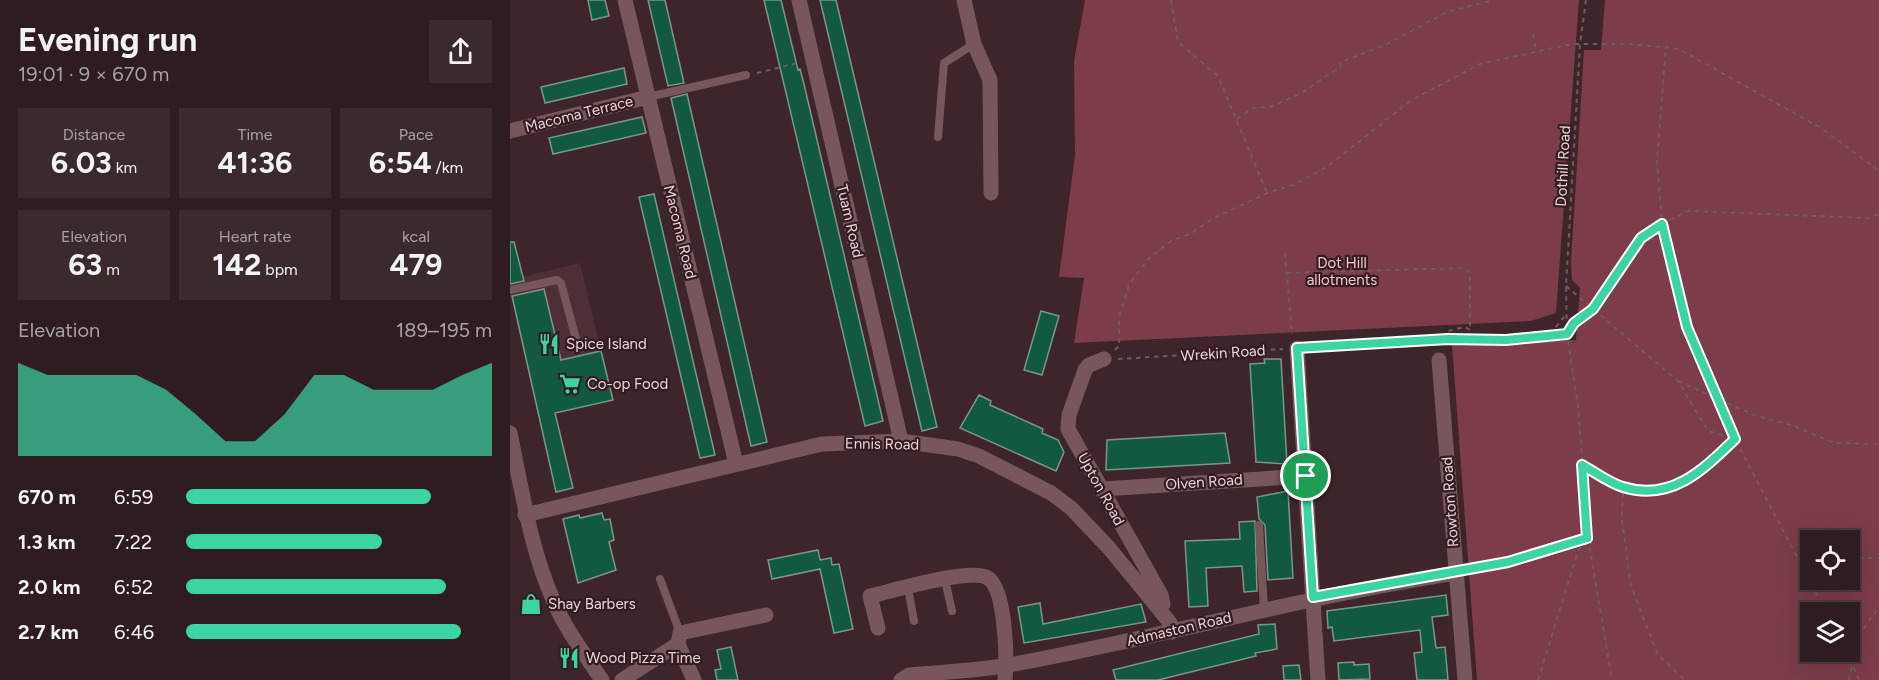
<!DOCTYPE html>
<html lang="en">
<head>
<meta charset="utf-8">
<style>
  body { margin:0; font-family:Figtree,sans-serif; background:#3a292d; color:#f1f3f6; height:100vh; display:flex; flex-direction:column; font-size:22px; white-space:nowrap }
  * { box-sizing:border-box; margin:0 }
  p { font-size:20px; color:#a7a1a5 }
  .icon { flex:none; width:33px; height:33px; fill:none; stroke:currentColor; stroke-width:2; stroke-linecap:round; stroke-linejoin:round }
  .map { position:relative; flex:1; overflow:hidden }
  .details { display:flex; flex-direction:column; background:#2e1c20; width:510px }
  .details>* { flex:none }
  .buttons { position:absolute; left:1290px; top:530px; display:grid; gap:12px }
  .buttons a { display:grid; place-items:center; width:60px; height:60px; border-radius:0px; background:#2e1c20; box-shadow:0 6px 24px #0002,0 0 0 2px #493a3e; font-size:30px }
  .pin { position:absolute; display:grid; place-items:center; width:51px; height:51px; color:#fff; margin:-26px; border:3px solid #fff; border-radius:50%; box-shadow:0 2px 6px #0007 }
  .round { display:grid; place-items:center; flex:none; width:63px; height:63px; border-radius:0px; background:#3a292d }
  .headline { display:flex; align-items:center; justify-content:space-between; height:102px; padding:0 18px }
  h1 { font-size:33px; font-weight:700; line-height:45px }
  .stats { display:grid; grid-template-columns:repeat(3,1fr); gap:9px; height:102px; padding:6px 18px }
  .stats div { display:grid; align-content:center; border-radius:0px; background:#3a292d; text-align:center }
  .stats b { font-size:30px; font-weight:700 }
  .stats small { font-size:16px; font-weight:400 }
  .stats p { font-size:16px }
  .chart { height:168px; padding:12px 18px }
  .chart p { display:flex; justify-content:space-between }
  .chart svg { width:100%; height:108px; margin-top:6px; fill:#3dd4a3; opacity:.7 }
  ul { padding:0 18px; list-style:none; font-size:20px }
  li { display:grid; grid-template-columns:96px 72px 1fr; align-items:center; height:45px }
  li i { height:15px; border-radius:8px; background:#3dd4a3 }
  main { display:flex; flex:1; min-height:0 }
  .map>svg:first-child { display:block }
</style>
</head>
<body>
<main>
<section class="details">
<div class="headline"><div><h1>Evening run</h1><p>19:01 · 9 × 670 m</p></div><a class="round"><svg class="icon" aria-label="share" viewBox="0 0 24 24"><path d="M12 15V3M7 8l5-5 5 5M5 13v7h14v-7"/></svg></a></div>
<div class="stats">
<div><p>Distance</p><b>6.03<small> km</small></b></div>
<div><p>Time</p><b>41:36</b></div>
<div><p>Pace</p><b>6:54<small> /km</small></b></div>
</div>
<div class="stats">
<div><p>Elevation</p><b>63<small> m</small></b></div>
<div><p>Heart rate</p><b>142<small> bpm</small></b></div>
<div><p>kcal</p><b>479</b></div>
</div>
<div class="chart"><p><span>Elevation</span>189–195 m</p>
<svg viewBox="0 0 160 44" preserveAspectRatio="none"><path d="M0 44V6L10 11L20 11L30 11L40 11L50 17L60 27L70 38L80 38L90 27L100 11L110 11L120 17L130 17L140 17L150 11L160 6V44z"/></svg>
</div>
<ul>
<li><b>670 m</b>6:59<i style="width:80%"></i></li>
<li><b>1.3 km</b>7:22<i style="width:64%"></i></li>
<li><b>2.0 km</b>6:52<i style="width:85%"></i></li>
<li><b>2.7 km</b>6:46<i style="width:90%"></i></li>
</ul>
</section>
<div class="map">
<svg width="1369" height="680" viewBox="0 0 1369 680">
  <rect width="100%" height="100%" fill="#3e252a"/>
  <!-- built -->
  <path fill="#4e2f36" d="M70 263 103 400 28 417 0 291V280Z"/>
  <!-- green -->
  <path fill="#7c3c4a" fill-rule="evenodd" d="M575 0H1069L1046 313 1021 321 564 343 574 278 549 277 565 155 564 61Z
    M1095 0H1369V680H967L942 345 1066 340 1070 288 1062 280 1061 262 1074 50H1091ZM1300 540H1340V579H1300ZM1300 612H1340V651H1300Z"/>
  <!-- building -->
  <path fill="#125942" stroke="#799789" stroke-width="1.5" d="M78 0H95L99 16 82 20Z
    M138 0H155L174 83 158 86Z
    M254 0H271L288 70 290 69 293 80 373 421 355 426Z
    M310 0H326L427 427 412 431Z
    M114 68 117 84 35 103 31 87Z
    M177 94 257 442 241 446 161 98Z
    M132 117 136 133 43 154 39 138Z
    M144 194 205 455 190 458 129 197Z
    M0 242H4L14 281 0 284Z
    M34 289 51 360 91 351 103 400 45 413 63 488 46 492 2 296Z
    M531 311 549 316 532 375 514 370Z
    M754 359H771L777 464 746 462 740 364 755 363Z
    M469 395 481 401 480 405 533 429 532 433 548 440 554 452 546 471 450 428Z
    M715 433 720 463 596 470 597 440Z
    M778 491 783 578 758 580 755 525 749 519 747 497Z
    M92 513 94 520 100 519 104 540 99 542 106 570 68 583 53 519 69 515 70 518Z
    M745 521 747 591 734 592 732 566 696 568 698 606 679 607 675 541 730 539 729 522Z
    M308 550 310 560 321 558 322 565 329 564 343 629 324 633 310 569 262 579 258 560Z
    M936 595 938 615 922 617 926 648 935 647 938 680H907L904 653 912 652 910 630 824 641 822 627 818 628 817 611Z
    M530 603 533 624 631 604 636 622 514 643 508 607Z
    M765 624 767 649 745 653 746 656 648 680H606L603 670 749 634 748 625Z
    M221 647 228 680H207L205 670 211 669 207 650Z
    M844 662V665L859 664 860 679 829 680 828 663Z
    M789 665 791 680H774L773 666Z"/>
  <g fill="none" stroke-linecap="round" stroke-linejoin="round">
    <!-- path -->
    <path stroke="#715b5f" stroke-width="2" stroke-dasharray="4.5 4.5" stroke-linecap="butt" d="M661 0 668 42 708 76 757 193
      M1076 0 1070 44 1056 286 1057 334 1068 406 1078 538 1102 680
      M1023 34 1026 51
      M247 73 288 63
      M727 119 743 108 760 107 790 94 830 67 831 62 875 45 937 12 984 0
      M775 253 782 334
      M777 273 955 268 960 273V330
      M1056 286 1168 381 1198 431 1225 439 1192 471 1155 490 1113 487 1112 520 1121 586 1148 655 1175 680
      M1040 334 1055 316
      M1057 334 1064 323 1083 309 1131 239 1152 224 1147 161 1156 46
      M935 339 938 331 955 327 960 330 961 340
      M802 347 938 339 996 340 1057 334
      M605 350 609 346V317L619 285 638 259 661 241 680 234 702 219 757 193 783 185 817 167 900 101 970 64 1062 44H1120L1169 49 1311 128 1369 171
      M608 359 773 349
      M1168 381 1244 415 1284 426 1324 443 1369 444
      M1073 466 1113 487
      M1340 558H1369
      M960 570 998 562 1076 539
      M1316 612 1225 439 1177 327 1152 224 1178 211 1358 218 1369 214
      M1336 651 1349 680
      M1028 680 1068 551 1078 538
      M1339 680 1349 635 1369 607"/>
    <!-- service -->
    <path stroke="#77575c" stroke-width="8" d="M138 97 236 75
      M428 137 434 63 464 44
      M0 290 47 280 51 283 66 339
      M749 525 754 609
      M150 579 170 633
      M435 580 442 611
      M398 588 404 621"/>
    <!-- minor -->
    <path stroke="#77575c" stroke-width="15" d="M115 0 226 464
      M289 0 391 441
      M454 0 464 44 480 80 481 193
      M0 131 138 97
      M787 348 808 680
      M594 359 579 365 575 370 559 415 558 429 651 595 653 604 649 609
      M929 360 955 680
      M592 489 796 476
      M15 515 312 444 391 441 448 449 469 456 541 493 561 508 599 548 649 609 660 623 662 632
      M368 628 360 596C383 591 461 567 478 578 496 590 497 659 495 680
      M168 644 184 680
      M112 680 168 644 170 633 256 615
      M391 680 399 675C432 672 466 671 499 665 649 638 795 596 946 573"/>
    <!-- tertiary -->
    <path stroke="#77575c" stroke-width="15" d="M0 433C12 490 20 548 44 602 56 630 75 655 92 680"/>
  </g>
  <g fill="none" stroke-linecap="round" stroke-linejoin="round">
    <defs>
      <path id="route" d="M1152 224 1177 327 1225 439C1193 470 1161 502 1113 487 1099 483 1085 472 1072 465L1077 538 998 562 803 597 787 348 938 339 996 340 1057 334 1064 323 1083 309 1131 238Z"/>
    </defs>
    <!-- route casing -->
    <use href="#route" stroke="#fff" stroke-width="12"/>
    <!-- route -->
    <use href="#route" stroke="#3dd4a3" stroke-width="8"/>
  </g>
  <!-- icons -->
  <defs>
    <symbol id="restaurant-bare" viewBox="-9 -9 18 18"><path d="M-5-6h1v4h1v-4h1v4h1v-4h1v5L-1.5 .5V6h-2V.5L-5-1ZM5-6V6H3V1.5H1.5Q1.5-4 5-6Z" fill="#3dd4a3" stroke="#341c20" stroke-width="2.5" paint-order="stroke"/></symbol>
    <symbol id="supermarket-bare" viewBox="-9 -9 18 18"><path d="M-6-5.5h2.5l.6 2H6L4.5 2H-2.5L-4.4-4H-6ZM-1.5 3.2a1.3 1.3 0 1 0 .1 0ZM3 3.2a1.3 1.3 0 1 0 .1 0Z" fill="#3dd4a3" stroke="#341c20" stroke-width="2.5" paint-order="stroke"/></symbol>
    <symbol id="shop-bare" viewBox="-9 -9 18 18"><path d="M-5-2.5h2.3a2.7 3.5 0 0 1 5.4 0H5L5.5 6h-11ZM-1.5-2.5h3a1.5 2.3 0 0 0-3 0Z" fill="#3dd4a3" stroke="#341c20" stroke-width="2.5" paint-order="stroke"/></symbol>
  </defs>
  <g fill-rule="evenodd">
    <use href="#restaurant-bare" x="24" y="329" width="30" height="30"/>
    <use href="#supermarket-bare" x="45" y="369" width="30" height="30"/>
    <use href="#shop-bare" x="6" y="589" width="30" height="30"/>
    <use href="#restaurant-bare" x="44" y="643" width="30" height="30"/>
  </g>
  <g text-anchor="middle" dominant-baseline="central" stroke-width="4.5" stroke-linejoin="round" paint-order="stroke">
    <!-- street labels -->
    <g font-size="15" fill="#e6d5d7" stroke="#341c20">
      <text transform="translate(69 114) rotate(-14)">Macoma Terrace</text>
      <text transform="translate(1053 166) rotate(-87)">Dothill Road</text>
      <text transform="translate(340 221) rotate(77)">Tuam Road</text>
      <text transform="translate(170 232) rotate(76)">Macoma Road</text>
      <text transform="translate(713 353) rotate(-4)">Wrekin Road</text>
      <text transform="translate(372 444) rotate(1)">Ennis Road</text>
      <text transform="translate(694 482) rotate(-4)">Olven Road</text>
      <text transform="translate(591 489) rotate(61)">Upton Road</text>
      <text transform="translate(940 502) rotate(-94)">Rowton Road</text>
      <text transform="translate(669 629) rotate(-13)">Admaston Road</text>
    </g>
    <!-- park labels -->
    <g font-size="15" fill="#f2c6cd" stroke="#341c20">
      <text x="832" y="263">Dot Hill<tspan x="832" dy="17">allotments</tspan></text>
    </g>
    <!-- poi labels -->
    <g font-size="15" fill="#e6d5d7" stroke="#341c20" text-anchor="start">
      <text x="56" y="344">Spice Island</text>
      <text x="77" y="384">Co-op Food</text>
      <text x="38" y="604">Shay Barbers</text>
      <text x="76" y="658">Wood Pizza Time</text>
    </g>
  </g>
</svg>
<div class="buttons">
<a><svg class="icon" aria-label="locate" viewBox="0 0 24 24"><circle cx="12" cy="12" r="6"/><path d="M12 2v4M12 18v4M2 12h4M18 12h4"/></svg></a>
<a><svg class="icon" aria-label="layers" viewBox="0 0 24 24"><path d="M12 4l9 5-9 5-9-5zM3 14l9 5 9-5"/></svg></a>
</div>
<div class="pin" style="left:796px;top:476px;background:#1e9e55"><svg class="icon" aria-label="arrive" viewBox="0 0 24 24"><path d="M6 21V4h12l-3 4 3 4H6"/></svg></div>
</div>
</main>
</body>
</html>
